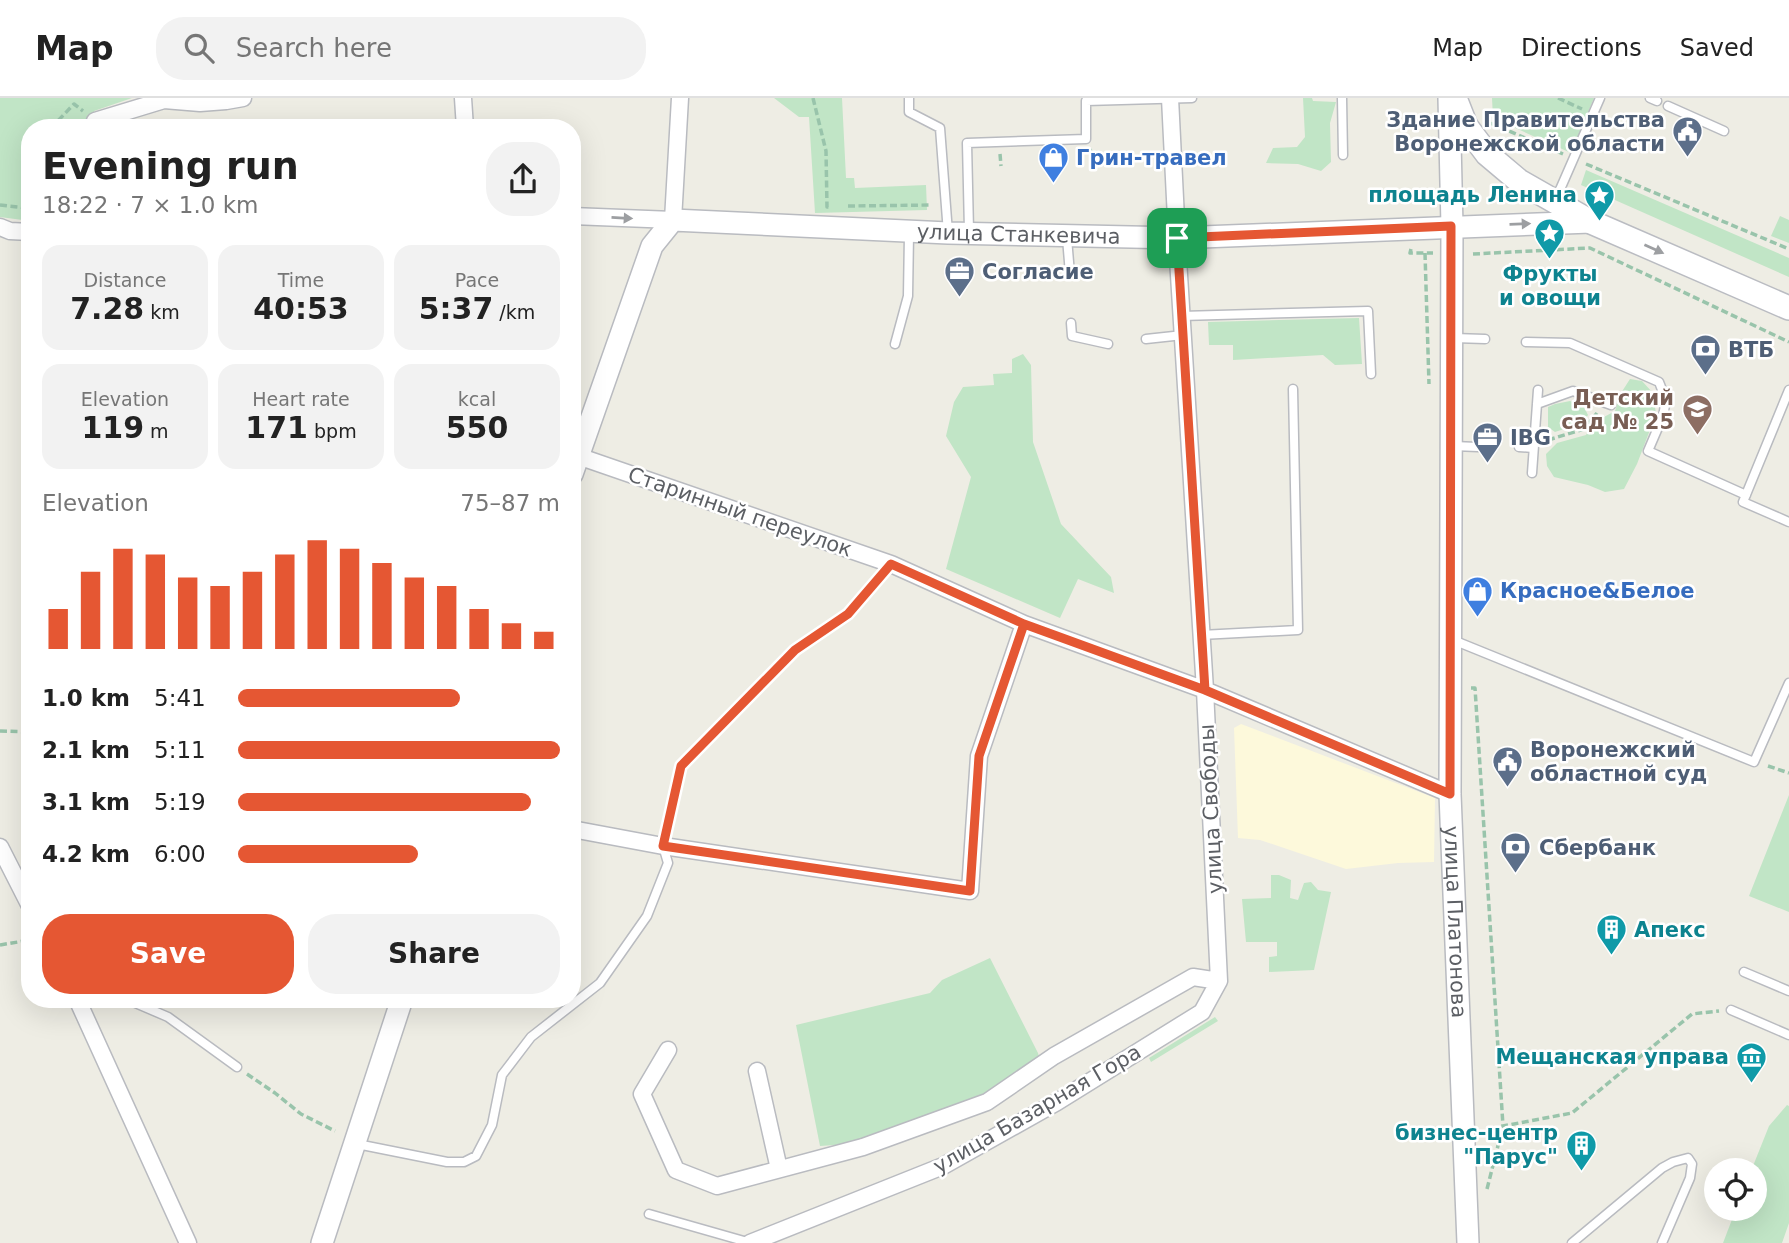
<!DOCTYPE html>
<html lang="en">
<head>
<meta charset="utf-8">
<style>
  body { margin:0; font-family:"DejaVu Sans",sans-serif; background:#f2f2f2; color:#222; height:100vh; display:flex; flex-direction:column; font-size:26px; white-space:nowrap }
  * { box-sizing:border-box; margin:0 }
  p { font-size:23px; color:#767676 }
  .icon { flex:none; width:38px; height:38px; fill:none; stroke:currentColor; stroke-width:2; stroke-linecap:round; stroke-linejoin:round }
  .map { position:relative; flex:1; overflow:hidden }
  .drawer { position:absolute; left:21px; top:21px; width:560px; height:889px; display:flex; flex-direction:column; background:#fff; border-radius:28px; box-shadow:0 7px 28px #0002 }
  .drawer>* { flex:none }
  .fabs { position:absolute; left:1704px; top:1060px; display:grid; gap:14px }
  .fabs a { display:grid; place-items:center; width:63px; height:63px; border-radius:50%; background:#fff; box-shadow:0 7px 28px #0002; font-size:35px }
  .pin { position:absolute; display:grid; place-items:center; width:60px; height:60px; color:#fff; margin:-30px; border-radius:14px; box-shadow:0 4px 10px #0006 }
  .round { display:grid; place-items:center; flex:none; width:74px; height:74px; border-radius:28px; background:#f2f2f2 }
  .headline { display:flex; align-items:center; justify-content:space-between; height:119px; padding:0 21px }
  h1 { font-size:38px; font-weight:800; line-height:52px }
  .metrics { display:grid; grid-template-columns:repeat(3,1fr); gap:10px; height:119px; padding:7px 21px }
  .metrics div { display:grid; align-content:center; border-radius:18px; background:#f2f2f2; text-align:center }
  .metrics b { font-size:30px; font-weight:800 }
  .metrics small { font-size:19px; font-weight:400 }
  .metrics p { font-size:19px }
  .chart { height:196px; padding:14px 21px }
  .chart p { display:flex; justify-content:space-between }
  .chart svg { width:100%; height:126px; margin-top:7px; stroke:#e55733; stroke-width:6 }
  .button { display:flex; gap:14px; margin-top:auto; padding:14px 21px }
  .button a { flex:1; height:80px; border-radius:28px; background:#e55733; color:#fff; font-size:28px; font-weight:800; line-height:80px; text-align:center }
  .button a+a { background:#f2f2f2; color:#222 }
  ul { padding:0 21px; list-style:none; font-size:23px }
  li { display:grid; grid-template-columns:112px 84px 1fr; align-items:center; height:52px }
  li i { height:18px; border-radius:9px; background:#e55733 }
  header { display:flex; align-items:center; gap:42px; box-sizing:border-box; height:98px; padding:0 35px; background:#fff; border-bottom:2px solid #e0e0e0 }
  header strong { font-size:33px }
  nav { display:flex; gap:38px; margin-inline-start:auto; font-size:24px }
  .search { width:490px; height:63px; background:#f2f2f2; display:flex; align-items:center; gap:18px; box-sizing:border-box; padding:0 24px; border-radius:28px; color:#767676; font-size:26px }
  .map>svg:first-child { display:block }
</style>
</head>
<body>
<header>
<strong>Map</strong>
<div class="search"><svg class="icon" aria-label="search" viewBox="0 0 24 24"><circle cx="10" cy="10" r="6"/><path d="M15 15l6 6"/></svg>Search here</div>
<nav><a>Map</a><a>Directions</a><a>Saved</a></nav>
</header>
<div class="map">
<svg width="1789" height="1145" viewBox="0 0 1789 1145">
  <rect width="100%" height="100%" fill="#eeede4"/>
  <!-- commercial -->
  <path fill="#fdf9db" d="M1241 626 1435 700 1434 764 1398 765 1346 771 1260 742 1238 740 1234 630Z"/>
  <!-- green -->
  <path fill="#c1e5c6" d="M0 0H132L94 13 96 30H30V123L0 119Z
    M774 0H842L846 80H854L855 90 926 87 927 112 815 115 809 19H799Z
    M1303 0H1312L1313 3 1336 4 1330 25 1331 64 1321 73 1298 66 1266 65 1273 50 1297 49 1305 39Z
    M1492 0H1594L1571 55 1493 20Z
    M1586 72 1789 160V179L1581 87Z
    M1780 118 1789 122V145L1771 138Z
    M1359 220 1362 266 1335 267 1323 257 1233 262V247H1209L1208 224Z
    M1023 256 1031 267 1033 344 1061 426 1111 479 1114 495 1078 481 1060 520 946 471 971 379 946 338 954 304 963 289 994 287 993 276 1012 275V261Z
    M1630 281 1642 283 1653 295 1656 316 1637 366 1624 391 1605 394 1588 387 1554 379 1547 368 1546 356 1557 345 1586 337 1593 325 1615 313 1621 295Z
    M1570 303 1583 307 1588 317 1582 325 1555 334 1548 329V309L1555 306Z
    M1789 697V814L1749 798Z
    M1271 777H1279L1291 782 1290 800 1298 802 1304 785 1311 784 1318 792 1331 794 1314 872 1269 874V859L1277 858V844H1246L1242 801 1271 800Z
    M990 860 1038 955 1040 962 987 998 849 1046 820 1048 796 927 930 895 942 882Z
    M1215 919 1218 923 1151 964 1149 960Z
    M1787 1007 1789 1008V1125L1782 1145H1723L1736 1111H1755V1073H1751L1769 1028Z"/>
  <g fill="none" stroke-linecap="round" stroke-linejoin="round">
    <defs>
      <path id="service" d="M909 0V14L940 30 948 135
        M1342 0 1343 57
        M1650 0 1657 3
        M1668 8 1724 33
        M1555 103 1600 0
        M969 133 967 45 1086 41V3L1192 0
        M1067 140 1070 176
        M1181 218 1368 213 1371 276
        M1071 225 1072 238 1108 246
        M1454 240 1485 241
        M1146 241 1183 237
        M1526 244 1570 245 1659 284 1666 302 1663 318 1648 353 1746 397
        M895 246 908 198 909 136
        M1789 292 1743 404 1789 424
        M1537 306 1573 293 1611 307
        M1453 348 1478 349
        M1519 349 1533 350
        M1532 375 1538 292
        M1201 537 1298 532 1293 291
        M1453 542 1754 664 1789 585
        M1744 874 1789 893
        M126 901 168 919 237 969
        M1731 912 1789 937
        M357 1046 447 1064H464L476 1058 492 1027 502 977 531 939 600 885 647 818 668 765 663 748 681 668 795 552
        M649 1116 751 1145
        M1572 1145 1662 1070 1673 1064 1688 1060 1692 1066 1690 1080 1662 1145"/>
      <path id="minor" d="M463 0 465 30
        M95 23 164 2 200 5 226 3 243 0
        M572 118 673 122 680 0
        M0 129 10 133 30 134
        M572 356 891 466 1024 526 1205 592 1450 696
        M572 731 663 748 970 793 979 658 1024 526
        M0 749 30 808
        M77 901 188 1145
        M668 952 642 996 676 1072 717 1088 863 1049 987 1004 1054 958 1193 879 1219 883
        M757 973 779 1071
        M750 1145 943 1068 1057 1004 1202 914 1219 883 1205 592 1178 161 1170 0"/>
      <g id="tertiary">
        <path id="s1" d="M1449 0 1452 128 1450 696 1468 1145"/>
        <path id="s2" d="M572 376 652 148 673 122 948 135 1177 140 1591 124"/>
        <path d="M322 1145 402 901"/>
      </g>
      <path id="secondary" d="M1455 0 1466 28 1487 56 1519 83 1591 124 1789 210"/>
    </defs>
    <!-- service casing -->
    <use href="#service" stroke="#b9bbc0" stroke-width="11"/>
    <!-- minor casing -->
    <use href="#minor" stroke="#b9bbc0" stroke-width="19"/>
    <!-- tertiary casing -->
    <use href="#tertiary" stroke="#b9bbc0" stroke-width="24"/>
    <!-- secondary casing -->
    <use href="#secondary" stroke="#babcc2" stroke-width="26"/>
    <!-- path -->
    <path stroke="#99c4ab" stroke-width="3.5" stroke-dasharray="7 3.5" stroke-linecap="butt" d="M813 0 826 53 827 109H830
      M1558 0 1582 11
      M1490 25 1563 56
      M51 30 74 6 83 13
      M1090 51 1095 66
      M1047 55V67
      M1000 56 1001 68
      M1586 66 1789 151
      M0 107 27 110 30 104
      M848 108 932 107
      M1411 151 1410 155H1433
      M1425 155 1429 286
      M1473 156 1590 150 1789 244
      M1548 342 1584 331 1597 315
      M806 544 848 516 879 481
      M1471 590H1475L1503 1028 1572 1015 1692 916 1719 913
      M0 633 30 634
      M1768 668 1789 675
      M0 847 30 842
      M247 976 275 995 301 1016 335 1033
      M1487 1091 1503 1028"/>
    <!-- service -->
    <use href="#service" stroke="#fff" stroke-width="8"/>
    <!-- minor -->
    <use href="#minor" stroke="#fff" stroke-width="16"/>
    <!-- tertiary -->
    <use href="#tertiary" stroke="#fff" stroke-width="21"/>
    <!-- secondary -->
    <use href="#secondary" stroke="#fff" stroke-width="23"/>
  </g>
  <!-- one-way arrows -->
  <defs><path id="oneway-solid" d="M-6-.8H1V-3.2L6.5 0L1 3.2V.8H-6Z" transform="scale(1.75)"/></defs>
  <g fill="#9d9fa2">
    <use href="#oneway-solid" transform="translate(622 120) rotate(3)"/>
    <use href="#oneway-solid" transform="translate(1520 126) rotate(-2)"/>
    <use href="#oneway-solid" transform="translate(1654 151) rotate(24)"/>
  </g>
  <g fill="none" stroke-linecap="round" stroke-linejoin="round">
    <defs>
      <path id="route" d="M1177 140 1205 592 1024 526 891 466 848 516 795 552 681 668 663 748 970 793 979 658 1024 526 1205 592 1450 696 1451 128 1177 140"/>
    </defs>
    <!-- route casing -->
    <use href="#route" stroke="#fff" stroke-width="14"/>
    <!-- route -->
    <use href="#route" stroke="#e55733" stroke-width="9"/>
  </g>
  <!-- icons -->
  <defs>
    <symbol id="civic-pin" viewBox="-11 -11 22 30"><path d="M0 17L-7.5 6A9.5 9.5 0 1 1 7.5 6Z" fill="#5c6f8a" stroke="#fff"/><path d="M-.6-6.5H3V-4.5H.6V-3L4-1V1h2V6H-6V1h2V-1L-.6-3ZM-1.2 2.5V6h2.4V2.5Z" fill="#fff"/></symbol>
    <symbol id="shop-pin" viewBox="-11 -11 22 30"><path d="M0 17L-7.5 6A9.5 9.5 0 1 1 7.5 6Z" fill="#3f7fe0" stroke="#fff"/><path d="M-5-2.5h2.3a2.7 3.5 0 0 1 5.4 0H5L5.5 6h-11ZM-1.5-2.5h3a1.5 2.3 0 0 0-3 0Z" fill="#fff"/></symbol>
    <symbol id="sight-pin" viewBox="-11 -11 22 30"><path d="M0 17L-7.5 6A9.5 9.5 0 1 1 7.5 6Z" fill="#0f9aa8" stroke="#fff"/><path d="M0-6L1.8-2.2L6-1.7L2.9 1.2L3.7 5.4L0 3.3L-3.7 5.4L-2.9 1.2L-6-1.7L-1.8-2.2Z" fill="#fff"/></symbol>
    <symbol id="office-pin" viewBox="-11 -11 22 30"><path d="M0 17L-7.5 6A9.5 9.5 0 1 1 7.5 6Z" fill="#5c6f8a" stroke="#fff"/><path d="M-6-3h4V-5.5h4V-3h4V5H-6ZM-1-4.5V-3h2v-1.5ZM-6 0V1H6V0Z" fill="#fff"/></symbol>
    <symbol id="bank-pin" viewBox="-11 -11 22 30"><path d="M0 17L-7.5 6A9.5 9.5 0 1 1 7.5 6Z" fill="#5c6f8a" stroke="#fff"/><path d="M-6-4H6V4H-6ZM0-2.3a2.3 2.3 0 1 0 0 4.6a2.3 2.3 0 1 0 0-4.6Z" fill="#fff"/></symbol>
    <symbol id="school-pin" viewBox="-11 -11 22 30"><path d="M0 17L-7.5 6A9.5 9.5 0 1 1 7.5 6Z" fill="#8d6e63" stroke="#fff"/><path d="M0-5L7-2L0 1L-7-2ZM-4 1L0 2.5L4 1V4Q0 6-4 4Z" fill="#fff"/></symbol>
    <symbol id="building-pin" viewBox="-11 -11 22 30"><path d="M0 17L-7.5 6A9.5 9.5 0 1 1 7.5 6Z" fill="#0f9aa8" stroke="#fff"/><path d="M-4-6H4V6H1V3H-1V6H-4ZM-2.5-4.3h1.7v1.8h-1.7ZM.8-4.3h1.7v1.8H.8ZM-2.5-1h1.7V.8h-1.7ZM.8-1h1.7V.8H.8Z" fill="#fff"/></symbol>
    <symbol id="museum-pin" viewBox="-11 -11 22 30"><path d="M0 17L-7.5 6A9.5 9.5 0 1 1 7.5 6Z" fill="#0f9aa8" stroke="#fff"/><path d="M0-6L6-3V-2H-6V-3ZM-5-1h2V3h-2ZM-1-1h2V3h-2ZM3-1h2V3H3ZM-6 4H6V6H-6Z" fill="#fff"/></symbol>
  </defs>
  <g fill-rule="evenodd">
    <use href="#civic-pin" x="1670" y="16" width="35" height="47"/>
    <use href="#shop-pin" x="1036" y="42" width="35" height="47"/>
    <use href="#sight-pin" x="1582" y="80" width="35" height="47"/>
    <use href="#sight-pin" x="1532" y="118" width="35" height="47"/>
    <use href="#office-pin" x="942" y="156" width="35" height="47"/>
    <use href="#bank-pin" x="1688" y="234" width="35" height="47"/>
    <use href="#school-pin" x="1680" y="294" width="35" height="47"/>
    <use href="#office-pin" x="1470" y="322" width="35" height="47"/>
    <use href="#shop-pin" x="1460" y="476" width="35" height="47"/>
    <use href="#civic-pin" x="1490" y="646" width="35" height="47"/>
    <use href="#bank-pin" x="1498" y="732" width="35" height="47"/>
    <use href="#building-pin" x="1594" y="814" width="35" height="47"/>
    <use href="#museum-pin" x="1734" y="942" width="35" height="47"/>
    <use href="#building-pin" x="1564" y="1030" width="35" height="47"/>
  </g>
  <g text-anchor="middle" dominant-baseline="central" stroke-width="5" stroke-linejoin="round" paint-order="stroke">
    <!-- service labels -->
    <g font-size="21" font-weight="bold" fill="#4e5e75" stroke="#fff" text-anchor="start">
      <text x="1665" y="22" text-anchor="end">Здание Правительства<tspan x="1665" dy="24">Воронежской области</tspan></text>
      <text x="982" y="174">Согласие</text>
      <text x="1728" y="252">ВТБ</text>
      <text x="1510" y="340">IBG</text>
      <text x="1530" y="652">Воронежский<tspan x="1530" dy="24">областной суд</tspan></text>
      <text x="1539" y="750">Сбербанк</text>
    </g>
    <!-- shop labels -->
    <g font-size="21" font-weight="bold" fill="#366cbe" stroke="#fff" text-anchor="start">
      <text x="1076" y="60">Грин-травел</text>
      <text x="1500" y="493">Красное&amp;Белое</text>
    </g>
    <!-- culture labels -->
    <g font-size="21" font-weight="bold" fill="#0d838f" stroke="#fff" text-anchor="end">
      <text x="1577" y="97">площадь Ленина</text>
      <text x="1550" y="176" text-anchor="middle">Фрукты<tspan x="1550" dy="24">и овощи</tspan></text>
      <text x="1634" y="832" text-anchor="start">Апекс</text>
      <text x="1729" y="959">Мещанская управа</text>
      <text x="1558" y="1035">бизнес-центр<tspan x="1558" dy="24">"Парус"</tspan></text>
    </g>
    <!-- street labels -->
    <g font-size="21" fill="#5c5f64" stroke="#fff">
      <text stroke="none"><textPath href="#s2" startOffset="621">улица Станкевича</textPath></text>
      <text transform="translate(740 414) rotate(19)">Старинный переулок</text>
      <text transform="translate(1211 711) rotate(-93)">улица Свободы</text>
      <text stroke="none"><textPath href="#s1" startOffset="824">улица Платонова</textPath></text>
      <text transform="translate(1037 1011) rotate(-30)">улица Базарная Гора</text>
    </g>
    <!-- education labels -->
    <g font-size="21" font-weight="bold" fill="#785e54" stroke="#fff" text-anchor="end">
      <text x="1674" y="300">Детский<tspan x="1674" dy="24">сад № 25</tspan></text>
    </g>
  </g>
</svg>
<div class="fabs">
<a><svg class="icon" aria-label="locate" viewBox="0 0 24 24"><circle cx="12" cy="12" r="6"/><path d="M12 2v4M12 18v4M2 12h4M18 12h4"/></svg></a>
</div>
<div class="pin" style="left:1177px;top:140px;background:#1e9e55"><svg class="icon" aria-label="arrive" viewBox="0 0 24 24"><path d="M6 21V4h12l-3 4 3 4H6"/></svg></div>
<section class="drawer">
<div class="headline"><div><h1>Evening run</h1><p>18:22 · 7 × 1.0 km</p></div><a class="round"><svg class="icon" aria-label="share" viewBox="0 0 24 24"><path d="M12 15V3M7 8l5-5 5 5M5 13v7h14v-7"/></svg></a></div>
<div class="metrics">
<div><p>Distance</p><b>7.28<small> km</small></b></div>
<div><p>Time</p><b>40:53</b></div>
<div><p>Pace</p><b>5:37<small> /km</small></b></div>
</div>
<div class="metrics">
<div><p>Elevation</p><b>119<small> m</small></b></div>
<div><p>Heart rate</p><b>171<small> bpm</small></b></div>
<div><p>kcal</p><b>550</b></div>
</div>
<div class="chart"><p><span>Elevation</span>75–87 m</p>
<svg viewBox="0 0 160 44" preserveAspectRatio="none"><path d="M5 44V30M15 44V17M25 44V9M35 44V11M45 44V19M55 44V22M65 44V17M75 44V11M85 44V6M95 44V9M105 44V14M115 44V19M125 44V22M135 44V30M145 44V35M155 44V38"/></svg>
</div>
<ul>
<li><b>1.0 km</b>5:41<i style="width:69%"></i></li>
<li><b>2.1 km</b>5:11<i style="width:100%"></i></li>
<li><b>3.1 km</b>5:19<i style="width:91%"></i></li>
<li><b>4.2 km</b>6:00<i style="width:56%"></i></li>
</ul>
<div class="button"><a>Save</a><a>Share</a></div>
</section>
</div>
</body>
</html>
